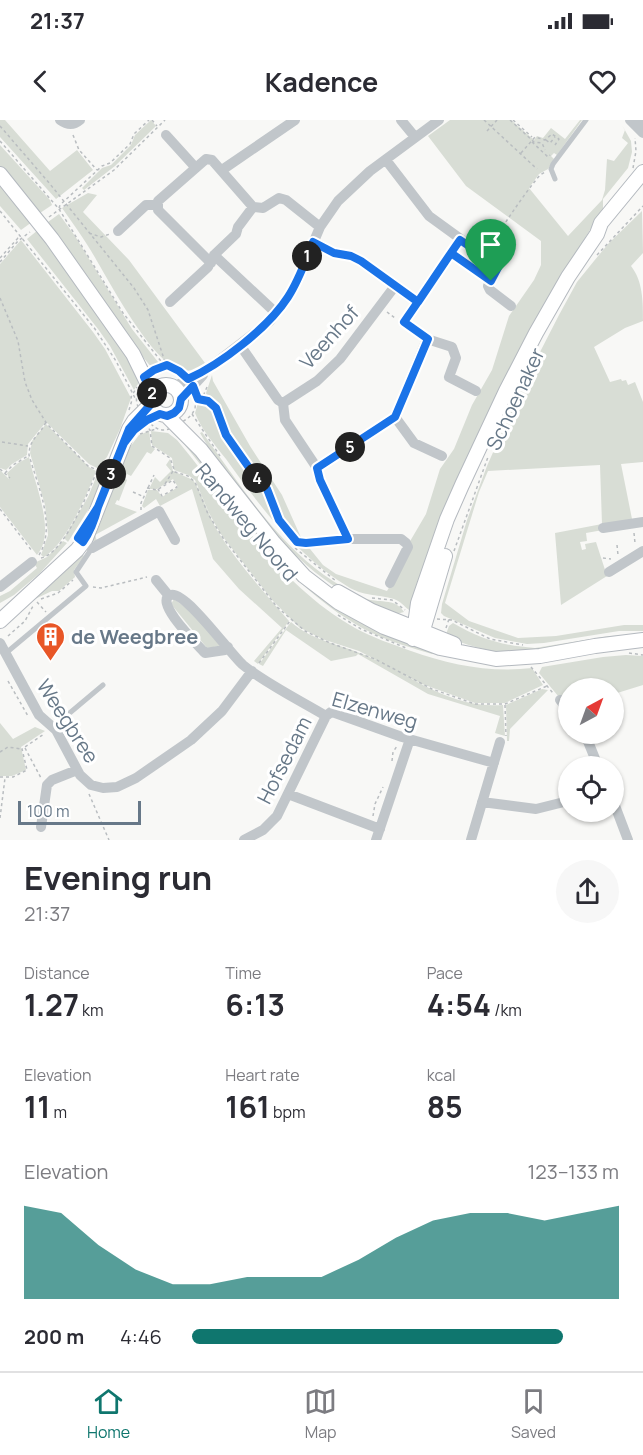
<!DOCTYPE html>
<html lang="en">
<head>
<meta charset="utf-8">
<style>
  body { margin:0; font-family:Manrope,sans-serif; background:#f7f7f7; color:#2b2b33; height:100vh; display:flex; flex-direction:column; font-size:22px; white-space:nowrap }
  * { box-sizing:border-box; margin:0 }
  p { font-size:20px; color:#7c7c81 }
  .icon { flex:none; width:33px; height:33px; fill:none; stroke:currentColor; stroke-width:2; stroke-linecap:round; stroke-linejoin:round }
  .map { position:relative; height:720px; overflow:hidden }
  .panel { display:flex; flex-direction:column; background:#fff; flex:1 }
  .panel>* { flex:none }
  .needle { width:39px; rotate:41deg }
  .controls { position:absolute; left:558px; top:558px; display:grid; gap:12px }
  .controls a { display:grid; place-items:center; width:66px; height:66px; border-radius:50%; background:#fff; box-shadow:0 2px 4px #0004; font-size:30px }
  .scale { position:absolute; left:18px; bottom:15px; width:123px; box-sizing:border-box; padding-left:6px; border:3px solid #677888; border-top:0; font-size:16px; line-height:21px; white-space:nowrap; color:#677888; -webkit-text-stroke:4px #fff; paint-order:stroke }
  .pin { position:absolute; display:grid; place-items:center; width:51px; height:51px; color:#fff; margin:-62px -26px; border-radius:50% 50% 50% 0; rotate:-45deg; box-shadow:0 0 6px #0007 }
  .pin .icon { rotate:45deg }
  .km { position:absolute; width:30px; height:30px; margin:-15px; border-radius:50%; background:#222; color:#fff; font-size:16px; line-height:30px; text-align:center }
  .round { display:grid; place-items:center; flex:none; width:63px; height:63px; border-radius:32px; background:#f7f7f7 }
  .headline { display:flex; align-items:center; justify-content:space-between; height:102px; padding:0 24px }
  h1 { font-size:33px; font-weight:700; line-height:45px }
  .stats { display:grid; grid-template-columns:repeat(3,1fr); gap:9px; height:102px; padding:6px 24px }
  .stats div { display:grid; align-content:center }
  .stats b { font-size:30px; font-weight:700 }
  .stats small { font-size:16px; font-weight:400 }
  .stats p { font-size:16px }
  .chart { height:168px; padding:12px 24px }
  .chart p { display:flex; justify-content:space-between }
  .chart svg { width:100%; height:108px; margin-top:6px; fill:#0f766e; opacity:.7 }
  ul { padding:0 24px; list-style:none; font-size:20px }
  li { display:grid; grid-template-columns:96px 72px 1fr; align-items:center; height:45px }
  li i { height:15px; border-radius:8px; background:#0f766e }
  .status { display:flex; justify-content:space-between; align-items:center; height:42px; padding:0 30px; background:#fff; direction:ltr }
  .status svg { height:16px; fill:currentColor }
  header { display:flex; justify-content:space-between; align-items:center; height:78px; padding:0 24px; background:#fff; font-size:27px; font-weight:700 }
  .tab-bar { display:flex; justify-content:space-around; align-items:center; height:84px; border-top:2px solid #e1e1e2; background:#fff; font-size:16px; color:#7c7c81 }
  .tab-bar a { display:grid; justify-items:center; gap:3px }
  .tab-bar .on { color:#0f766e }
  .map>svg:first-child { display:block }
</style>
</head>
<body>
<div class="status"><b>21:37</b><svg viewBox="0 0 49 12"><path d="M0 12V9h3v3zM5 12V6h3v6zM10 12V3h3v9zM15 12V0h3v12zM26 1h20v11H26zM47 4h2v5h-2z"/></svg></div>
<header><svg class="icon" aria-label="back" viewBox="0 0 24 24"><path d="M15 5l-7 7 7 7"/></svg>Kadence<svg class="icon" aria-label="heart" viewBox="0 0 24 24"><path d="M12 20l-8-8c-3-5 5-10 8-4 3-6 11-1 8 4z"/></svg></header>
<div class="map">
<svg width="643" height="720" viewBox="0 0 643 720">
  <rect width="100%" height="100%" fill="#f8f8f6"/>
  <!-- green -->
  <path fill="#d8ddd5" d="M0 0H5L50 51 77 30 93 50 56 79 0 17Z
    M151 0 156 6 115 46 84 70 82 68 102 48 111 45 131 25 135 15Z
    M450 0H511L534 20 537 16 543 18 551 8 565 19 580 0H582L557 35 554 33 551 36 554 39 548 49 539 54 529 68 568 116 602 80 605 70 607 39 614 41 628 23 622 18 625 10 622 5 631 21 632 32 628 48 603 79V89L559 160 412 486 409 490C404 486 400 481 394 479 378 474 367 477 350 468 297 436 261 388 226 339 215 325 201 309 195 293L199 280 207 282 214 287 224 313 249 350 266 369 278 401 298 424H306L323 445 336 454 387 471 408 435 409 423 426 394 440 349 454 329 472 285 492 250 509 196 534 160 541 145V121L466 66 428 16Z
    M0 25 50 80 52 85 40 93 0 46Z
    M0 60 32 102 21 110 0 86Z
    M88 73 97 75 83 92 129 140 205 243C199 246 191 252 184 251 152 247 106 154 88 126 80 113 71 101 62 88Z
    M642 91 643 133 631 146C643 161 643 182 643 201L625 208 594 227 610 262 621 259 622 261 626 260 628 265 635 262 643 282V342L621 344 632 399 603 410 586 413 587 421 580 422 582 430 586 429 585 424 596 422 607 456 561 485 555 413 602 404 600 345 488 351 479 372 445 483 469 501 518 518 556 516 624 505H643V511H619L544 523 527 524 495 518 444 496 441 493 442 484 467 400 487 346 521 269 559 195 577 162 594 141 609 123Z
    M59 94 75 116 132 209 162 247 152 248 124 214 48 102Z
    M38 110 123 229 140 261 134 270 110 226 98 209 27 119Z
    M21 120 93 212 105 229 131 278 120 309 107 337 97 348 89 344 46 302 28 324 27 335 12 344 6 350 0 348V144Z
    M212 255 213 261 250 326 282 375 303 422H298L279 400 268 368 251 349 229 318 217 288 208 279 206 273Z
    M46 304 89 347 96 351C87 375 66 424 44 437L41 435 48 415 45 385 30 333 32 321Z
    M176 308 282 440 436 532 432 534C412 528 391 522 372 513 290 472 240 393 184 324L171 311Z
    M149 311 151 326 155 329 151 334 147 332 131 356 127 354 125 358 127 360 119 381 117 380 115 384 137 392 95 415 97 421H93L97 406 130 327 139 315Z
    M151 311 168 313 177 320C232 386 278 465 355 508 373 518 392 524 411 531 450 545 491 553 532 548L543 565 505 583H475L422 564 359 531 322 519 299 507 273 481 220 413 209 393 195 360 188 355 174 350 172 338 152 325Z
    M202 312C238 362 273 418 324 455 336 463 350 472 364 478 378 484 395 477 404 492 393 496 384 490 374 486 298 458 254 388 206 327L207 325 200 313Z
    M29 337C34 363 57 412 37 435L0 387V350L9 359 7 353 18 343Z
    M110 338 90 387 68 422 64 418 88 377 99 350Z
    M170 339 173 351 193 360C202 373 208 395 217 410 237 443 264 472 289 501L258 544 254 541 282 508 239 469 213 439 192 369 160 386 156 379 144 388 142 386 148 370H157L162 377 178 367 173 359 157 369H149L155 357 160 362 171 351 166 345Z
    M63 421 67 423 40 453 14 475 0 483V476L10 471 37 448 34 443 47 437Z
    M81 433 84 436 74 450 75 457 59 471H52L35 479 34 477Z
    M174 479 197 496 220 526 207 528 171 484Z
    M291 502C310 519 334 523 357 532 408 551 445 589 503 585L505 616 495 613 500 596 428 574 358 534 356 536 331 541 286 510 263 546 259 544Z
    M453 503C480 519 504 526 535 528L609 516 643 514C599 522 553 533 509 533 487 532 466 524 445 517L449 506Z
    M626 535 643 536V565L614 574V568H568V588L539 553 542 547 603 537Z
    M542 569 548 570 510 609 509 621H507L506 585Z
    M0 603 13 619 35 607 45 611 21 627 26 650 12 656H0Z"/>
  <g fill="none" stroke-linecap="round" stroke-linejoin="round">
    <defs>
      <path id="secondary" d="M0 54 52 119 133 234 152 273
        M151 280a15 15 0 1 1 30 0a15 15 0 1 1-30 0Z
        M167 296 201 330 274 423 304 456 338 482 384 507 440 528 496 539 540 536 595 526 643 520
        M338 472 372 491 454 524
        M0 501 77 430 86 418 129 309 134 301 151 284
        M417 515 423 510 445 436
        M413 519 418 483 447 399 462 365 506 271 536 213 568 157 597 114 601 103 643 52"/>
    </defs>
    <!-- secondary casing -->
    <use href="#secondary" stroke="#b4b9bf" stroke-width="16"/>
    <!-- path -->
    <path stroke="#b9bdc0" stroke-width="1.5" stroke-dasharray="3 3" stroke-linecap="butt" d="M152 0 157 6
      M484 0 537 49
      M510 0 534 22 542 23 545 30
      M513 0 532 17
      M0 6 50 64 134 168 148 190 166 245 182 253
      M487 11 497 0
      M73 15 79 30 97 50
      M546 20 550 23 555 17
      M0 21 59 89 123 193 168 250
      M532 22 548 37 550 35
      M521 33 535 17 545 20 552 14 559 19 555 25
      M633 48 636 31 635 18
      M59 88 60 85 102 46 110 43 130 24 134 14 149 0
      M0 91 95 209 116 241 135 278
      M49 97 114 50 165 0
      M89 113 101 117 110 114
      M489 127C506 102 521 78 540 55L545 52
      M597 135 643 86
      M0 138 18 118H21
      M459 139 482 156
      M0 142 18 121 30 112
      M0 178 18 221 25 262 32 280 47 304 88 346 97 350 104 343
      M387 192 395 198
      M154 250 167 246
      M168 250C183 253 198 272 195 288 193 295 188 298 182 302 162 316 155 311 141 292 127 272 148 254 168 250Z
      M207 267 204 274 218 291 226 315 250 349 267 369 279 401 299 423 338 420
      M198 279 206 281
      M129 290 132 280 131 277 137 267
      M192 294 220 336
      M145 304 150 310 152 326 170 338 175 352 188 356 195 362 208 394 223 418 277 487 305 511 330 523 375 539 432 569 475 584H505L547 566
      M140 314 156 309
      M2 322 28 326
      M0 349 10 358
      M5 353 13 345 28 336
      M165 364 173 351
      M147 368 157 370 173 360 177 367 162 376 158 369
      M133 372 142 376
      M0 389 32 431
      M141 390V383L154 355
      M634 413 635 423
      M617 425 618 435
      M295 428 336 461
      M454 431 488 337
      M39 435C57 406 37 364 29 335 29 319 40 315 46 302
      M41 438C65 433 88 372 97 351
      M603 438 611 439
      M93 467 101 468 147 457
      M372 478 392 480 405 490
      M41 479 58 473 73 460
      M37 482 46 492
      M338 495 361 509 406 528
      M437 499 452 500 490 519 523 525
      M446 508 449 499
      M8 516 25 501 33 486
      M629 533 643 535
      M259 543 290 501
      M531 547 553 573
      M8 561 28 596
      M505 585 506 616
      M25 628 41 658
      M0 632 8 627 21 629
      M392 641 393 632 397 626
      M0 657H13L27 650 22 629 44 614
      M89 674 109 720
      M373 696 375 684 383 667
      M0 698 5 658"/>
    <!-- lane -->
    <path stroke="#c1c6ca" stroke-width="5" d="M555 59 551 49 553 44 586 0
      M6 533 86 466 76 452 92 428
      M53 607 103 565"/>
    <!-- street -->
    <path stroke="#c1c6ca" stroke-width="10" d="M60 0C67 5 73 6 80 0
      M401 0 415 17
      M630 0 643 13
      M641 0 643 1
      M166 15 195 47
      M386 40 429 96 480 133C489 136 495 134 500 144L488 166 490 170 511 186
      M222 50 295 0
      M118 111 146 85H157
      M460 120 404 202 427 219 452 227 456 238 449 257 476 271
      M313 121 334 133 351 136 361 141 418 182
      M214 135 276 193
      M211 143 158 90V81L206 39 212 40 253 87 263 88 279 78 286 80 320 107
      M170 182 208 147 214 135 236 114 238 107 253 87
      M240 225 278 280 283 283 285 300 317 348 320 360 348 419H401L406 423 408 427 390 463
      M174 267 209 248 270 201 289 176 298 159 320 107 338 81 370 51 439 0
      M181 279 203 255
      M283 283 317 261 340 239 395 166
      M395 297 414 323 442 336
      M317 348 395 297 427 219
      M603 408 643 402
      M78 418 92 428 159 391 175 420
      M609 452 643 431
      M156 460 169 476
      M0 467 32 442
      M0 523 39 595 56 610 80 655 91 665 103 668 117 667 136 658 191 620 222 591 252 551
      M228 527 225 530 205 533C199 526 152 481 171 475 186 471 231 535 243 545 265 563 301 581 326 596L331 592 335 593 402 617 494 643
      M560 580 568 590
      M585 614 598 646
      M288 674 380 709
      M482 682 536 689 564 682
      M614 683 628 720
      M41 707 47 665 52 660 77 650
      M244 720 263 710 277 696 326 596
      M376 720 410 619
      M471 720 500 622"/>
    <!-- secondary -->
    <use href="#secondary" stroke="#fff" stroke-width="14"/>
  </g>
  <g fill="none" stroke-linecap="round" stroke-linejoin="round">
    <defs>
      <path id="route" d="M491 161 451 133 418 182 361 141 351 136 334 133 313 122C306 140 299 160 288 177 268 208 221 244 188 259L179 251 167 245 154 250 144 257 152 273 151 284 129 309 98 387C95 399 90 412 83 422L78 418 98 387 124 323 134 310 147 300 160 294 167 296 174 293 179 288 181 279 193 266 198 279 208 281 216 288 226 315 250 349 267 369 279 400 297 422 306 423 348 419 320 360 317 348 395 297 428 219 404 202C423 175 441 147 460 120 466 124 472 128 478 132 487 137 495 132 500 144L491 161"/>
    </defs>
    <!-- route casing -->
    <use href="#route" stroke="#fff" stroke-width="12"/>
    <!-- route -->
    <use href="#route" stroke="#1a73e8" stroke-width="8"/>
  </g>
  <!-- icons -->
  <defs>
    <symbol id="building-pin" viewBox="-11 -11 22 30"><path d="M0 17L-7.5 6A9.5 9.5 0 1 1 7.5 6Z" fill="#e85626" stroke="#fff"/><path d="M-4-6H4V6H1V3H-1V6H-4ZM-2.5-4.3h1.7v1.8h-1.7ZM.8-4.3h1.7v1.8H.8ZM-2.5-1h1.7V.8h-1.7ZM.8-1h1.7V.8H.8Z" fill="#fff"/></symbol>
  </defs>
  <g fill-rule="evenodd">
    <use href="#building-pin" x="34" y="500" width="33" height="45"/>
  </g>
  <g text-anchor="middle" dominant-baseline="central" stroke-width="6" stroke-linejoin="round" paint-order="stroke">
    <!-- street labels -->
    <g font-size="20" fill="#677888" stroke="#fff">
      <text transform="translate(329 217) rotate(-48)">Veenhof</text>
      <text transform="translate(515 279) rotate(-65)">Schoenaker</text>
      <text transform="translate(247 402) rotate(50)">Randweg Noord</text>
      <text transform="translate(375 590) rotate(16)">Elzenweg</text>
      <text transform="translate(68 601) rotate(57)">Weegbree</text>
      <text transform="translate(284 640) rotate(-63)">Hofsedam</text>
    </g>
    <!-- poi labels -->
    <g font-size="20" font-weight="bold" fill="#677888" stroke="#fff" text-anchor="start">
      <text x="71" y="516">de Weegbree</text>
    </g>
  </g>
</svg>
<div class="controls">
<a><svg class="needle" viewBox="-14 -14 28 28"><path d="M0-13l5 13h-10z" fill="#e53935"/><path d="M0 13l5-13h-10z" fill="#7c7c81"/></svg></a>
<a><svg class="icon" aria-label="locate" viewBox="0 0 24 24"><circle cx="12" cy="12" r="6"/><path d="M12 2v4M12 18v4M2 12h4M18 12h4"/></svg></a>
</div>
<div class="scale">100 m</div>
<div class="pin" style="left:491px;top:161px;background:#1e9e55"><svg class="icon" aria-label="arrive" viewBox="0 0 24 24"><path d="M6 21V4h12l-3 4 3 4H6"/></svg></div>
<b class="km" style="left:307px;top:136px">1</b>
<b class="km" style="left:152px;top:273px">2</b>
<b class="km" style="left:111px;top:354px">3</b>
<b class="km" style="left:257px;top:358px">4</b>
<b class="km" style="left:350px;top:327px">5</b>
</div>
<section class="panel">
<div class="headline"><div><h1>Evening run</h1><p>21:37</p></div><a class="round"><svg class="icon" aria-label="share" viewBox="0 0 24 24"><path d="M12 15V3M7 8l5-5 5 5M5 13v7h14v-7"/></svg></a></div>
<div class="stats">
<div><p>Distance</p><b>1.27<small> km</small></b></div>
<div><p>Time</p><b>6:13</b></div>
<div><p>Pace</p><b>4:54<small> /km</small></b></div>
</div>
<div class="stats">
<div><p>Elevation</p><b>11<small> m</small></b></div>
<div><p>Heart rate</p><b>161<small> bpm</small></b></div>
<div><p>kcal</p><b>85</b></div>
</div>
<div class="chart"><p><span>Elevation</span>123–133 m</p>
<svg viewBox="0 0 160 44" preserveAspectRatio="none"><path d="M0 44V6L10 9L20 22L30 32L40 38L50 38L60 35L70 35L80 35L90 28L100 19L110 12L120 9L130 9L140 12L150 9L160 6V44z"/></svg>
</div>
<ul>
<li><b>200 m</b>4:46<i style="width:87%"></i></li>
</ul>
</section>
<nav class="tab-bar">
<a class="on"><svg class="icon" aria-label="home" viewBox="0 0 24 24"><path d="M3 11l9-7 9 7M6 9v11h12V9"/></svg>Home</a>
<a><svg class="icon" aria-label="map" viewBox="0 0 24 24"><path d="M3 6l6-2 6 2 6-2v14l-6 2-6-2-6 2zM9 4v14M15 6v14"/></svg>Map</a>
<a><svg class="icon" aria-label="saved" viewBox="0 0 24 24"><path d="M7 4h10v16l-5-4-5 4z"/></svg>Saved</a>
</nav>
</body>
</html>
